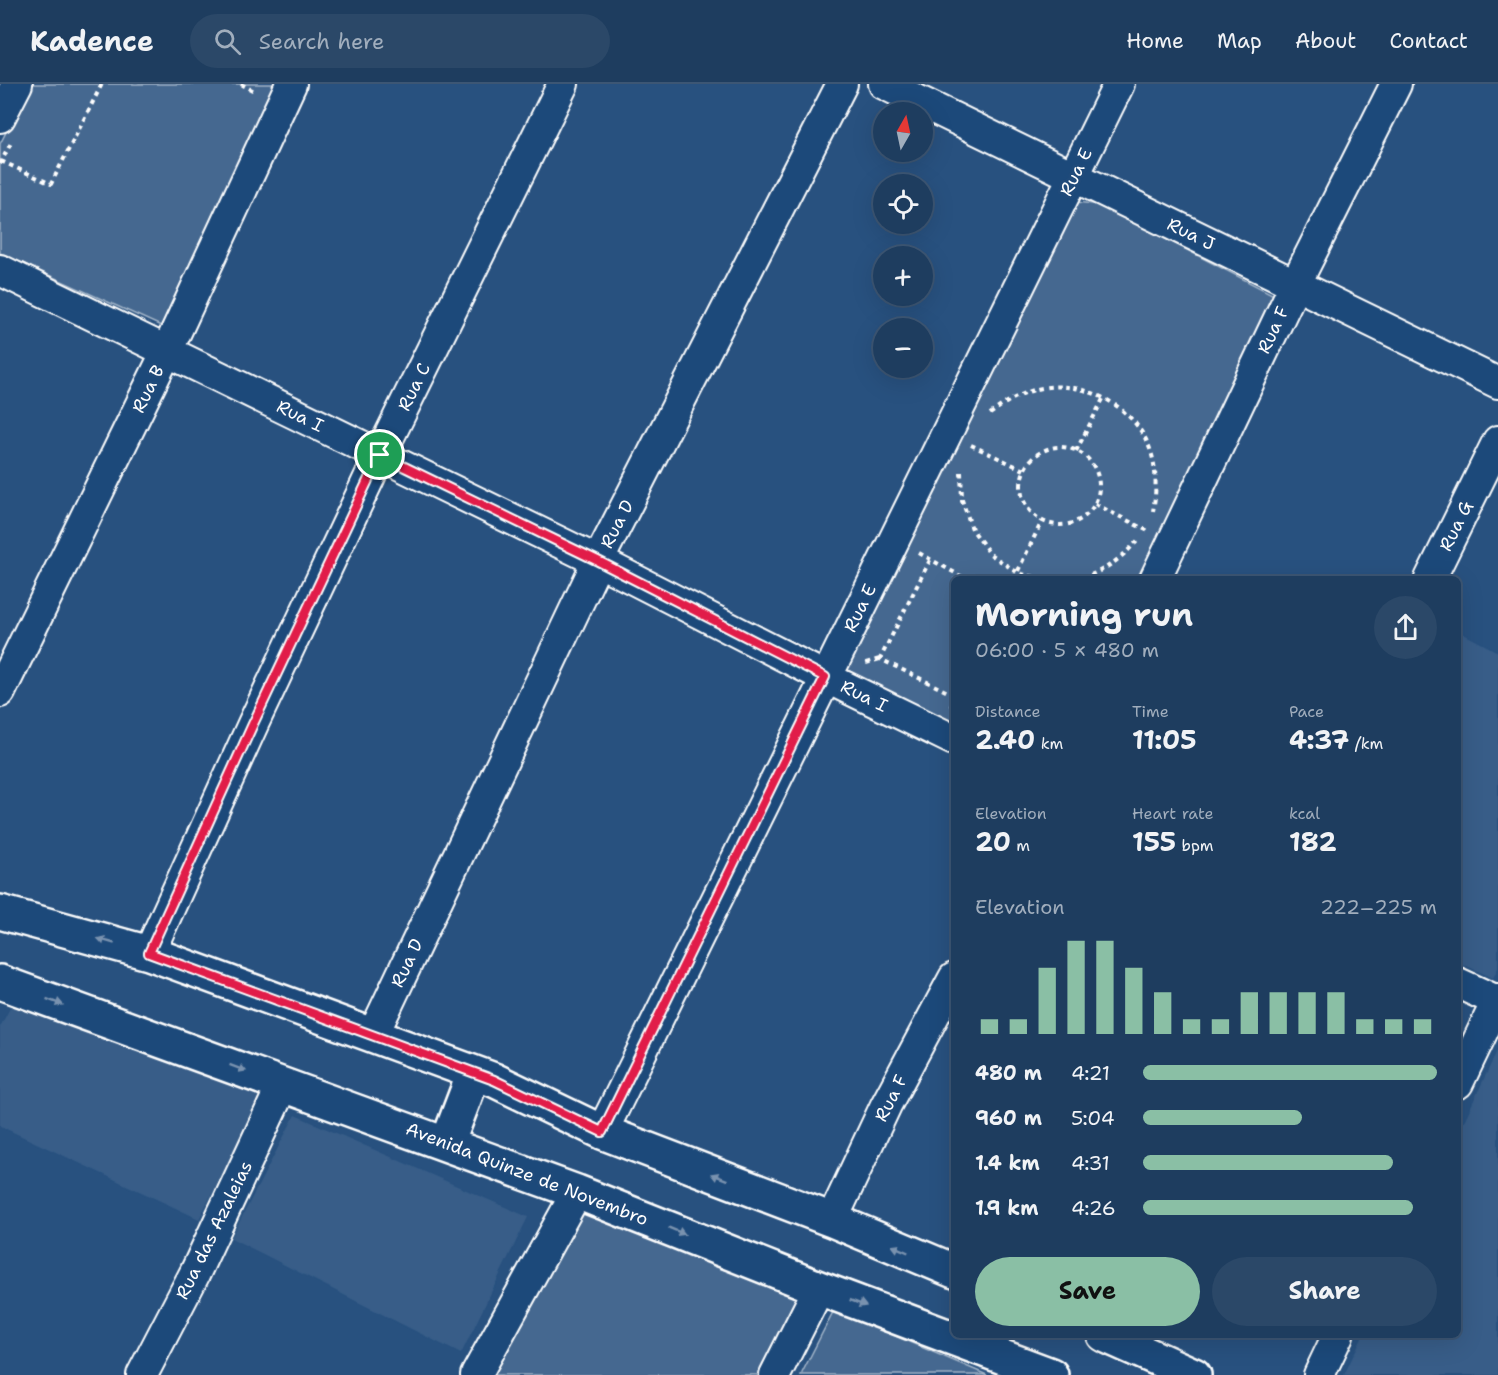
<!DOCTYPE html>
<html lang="en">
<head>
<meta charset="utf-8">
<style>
  body { margin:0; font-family:"Shantell Sans",sans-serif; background:#2b4868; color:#f1f3f6; height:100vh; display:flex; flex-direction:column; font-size:22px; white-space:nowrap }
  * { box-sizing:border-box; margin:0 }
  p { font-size:20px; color:#a1aebd }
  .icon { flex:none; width:33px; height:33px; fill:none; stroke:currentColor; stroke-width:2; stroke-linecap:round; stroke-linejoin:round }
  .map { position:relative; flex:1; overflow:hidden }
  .side { position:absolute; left:951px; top:492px; width:510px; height:762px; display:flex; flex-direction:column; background:#1e3d5f; border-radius:9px; box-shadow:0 6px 24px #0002,0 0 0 2px #3c5674 }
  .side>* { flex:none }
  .needle { width:39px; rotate:9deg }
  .controls { position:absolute; left:873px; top:18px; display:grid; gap:12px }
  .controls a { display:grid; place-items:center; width:60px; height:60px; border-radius:50%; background:#1e3d5f; box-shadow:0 6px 24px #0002,0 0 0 2px #3c5674; font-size:30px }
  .pin { position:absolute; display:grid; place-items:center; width:51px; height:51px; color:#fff; margin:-26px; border:3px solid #fff; border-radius:50%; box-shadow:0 2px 6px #0007 }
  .round { display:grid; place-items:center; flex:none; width:63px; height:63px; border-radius:32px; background:#2b4868 }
  .overview { display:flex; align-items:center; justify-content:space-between; height:102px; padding:0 24px }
  h1 { font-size:33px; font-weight:700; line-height:45px }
  .stats { display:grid; grid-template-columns:repeat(3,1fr); gap:9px; height:102px; padding:6px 24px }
  .stats div { display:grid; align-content:center }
  .stats b { font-size:26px; font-weight:700 }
  .stats small { font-size:16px; font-weight:400 }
  .stats p { font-size:16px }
  .chart { height:168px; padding:12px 24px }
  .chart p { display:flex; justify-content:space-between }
  .chart svg { width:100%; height:108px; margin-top:6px; stroke:#8abfa5; stroke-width:6 }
  .primary-button { display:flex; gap:12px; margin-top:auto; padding:12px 24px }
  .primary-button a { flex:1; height:69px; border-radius:36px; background:#8abfa5; color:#111; font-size:24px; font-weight:700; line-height:69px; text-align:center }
  .primary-button a+a { background:#2b4868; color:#f1f3f6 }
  ul { padding:0 24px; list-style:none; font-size:20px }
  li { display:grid; grid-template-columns:96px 72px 1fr; align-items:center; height:45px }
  li i { height:15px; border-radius:8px; background:#8abfa5 }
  header { display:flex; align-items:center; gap:36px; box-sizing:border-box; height:84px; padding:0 30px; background:#1e3d5f; border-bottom:2px solid #3c5674 }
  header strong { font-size:28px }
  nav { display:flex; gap:33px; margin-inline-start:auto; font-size:21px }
  .search { width:420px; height:54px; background:#2b4868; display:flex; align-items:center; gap:15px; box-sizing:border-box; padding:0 21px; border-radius:33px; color:#a1aebd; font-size:22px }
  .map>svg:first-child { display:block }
</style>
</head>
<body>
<header>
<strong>Kadence</strong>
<div class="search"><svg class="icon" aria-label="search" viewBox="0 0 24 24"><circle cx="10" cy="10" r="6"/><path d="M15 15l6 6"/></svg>Search here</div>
<nav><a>Home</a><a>Map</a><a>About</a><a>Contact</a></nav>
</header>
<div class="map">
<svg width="1498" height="1291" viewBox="0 0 1498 1291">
  <rect width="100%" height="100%" fill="#28517f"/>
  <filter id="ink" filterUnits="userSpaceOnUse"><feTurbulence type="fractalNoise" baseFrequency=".0167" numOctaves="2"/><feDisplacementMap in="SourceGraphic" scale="12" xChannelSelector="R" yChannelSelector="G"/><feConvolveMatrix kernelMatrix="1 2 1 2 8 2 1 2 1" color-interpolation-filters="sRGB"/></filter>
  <g filter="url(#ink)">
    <!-- built -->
    <path fill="#375d88" d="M1458 547 1498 568V884L1493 894 1458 878Z
      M20 905 267 1004 199 1135 0 1042V943Z
      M1498 965V1291H1344L1363 1251H1458V1050Z
      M295 1031 528 1133 461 1270 231 1154Z"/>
    <!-- green -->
    <path fill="#446890" stroke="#a2b4c8" stroke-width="1.5" d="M31 0H275L161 242 0 169V60Z
      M1077 118 1100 121 1272 210 1276 216 1138 495H954V643L840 588Z
      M584 1127 798 1214 760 1291H491Z
      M834 1226 987 1291H801Z"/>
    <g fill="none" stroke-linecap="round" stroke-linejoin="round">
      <defs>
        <path id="street" d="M884 0 1498 299
          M0 33 17 0
          M0 186 598 477 825 593 954 656
          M1155 495 1295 201 1396 0
          M1430 495 1498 357
          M0 608 167 267 291 0
          M149 869 253 640 380 371 563 0
          M1458 899 1497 917
          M373 951 598 477 842 0
          M1458 999 1498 915
          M602 1048 1119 0
          M832 1136 886 1021 954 894
          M142 1291 195 1189 283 1000
          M476 1291 577 1108
          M775 1291 819 1204
          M1319 1291 1338 1251"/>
        <path id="secondary" d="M0 828 149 869 494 996 602 1048 832 1136 954 1187
          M0 898 577 1108 819 1204 1051 1291
          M447 1060 474 989
          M1104 1251 1194 1291"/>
      </defs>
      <!-- street casing -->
      <use href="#street" stroke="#fff" stroke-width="34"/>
      <!-- secondary casing -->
      <use href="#secondary" stroke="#fff" stroke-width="38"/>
      <!-- path -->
      <path stroke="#fff" stroke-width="4" stroke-dasharray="4.5 4.5" stroke-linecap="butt" d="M241 0 256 8
        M1 77 51 100 102 0
        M0 80 11 59
        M990 330C1006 318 1022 308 1042 304 1084 296 1131 321 1148 360 1157 380 1157 405 1153 427
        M971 361 1024 386
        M1021 402a39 39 0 1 1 78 0a39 39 0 1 1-78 0Z
        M1076 367 1104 313
        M961 388 962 416 972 445 990 470 1018 489 1043 495
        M1095 420 1148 447
        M919 469 966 495
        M930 476 880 575 954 611
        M1014 495 1042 437
        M1073 495C1100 492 1121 475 1139 455
        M866 579 880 575
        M951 623 954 615"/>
      <!-- street -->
      <use href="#street" stroke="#1f4a7a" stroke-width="30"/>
      <!-- secondary -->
      <use href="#secondary" stroke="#1f4a7a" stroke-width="33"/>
    </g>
    <!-- one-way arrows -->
    <defs><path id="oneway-solid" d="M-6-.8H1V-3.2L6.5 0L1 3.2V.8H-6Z" transform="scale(1.5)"/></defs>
    <g fill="#7992af">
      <use href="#oneway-solid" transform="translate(106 857) rotate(-164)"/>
      <use href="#oneway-solid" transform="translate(55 918) rotate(20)"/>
      <use href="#oneway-solid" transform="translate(238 984) rotate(20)"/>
      <use href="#oneway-solid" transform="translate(719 1093) rotate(-159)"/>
      <use href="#oneway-solid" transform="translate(677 1147) rotate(22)"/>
      <use href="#oneway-solid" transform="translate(900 1165) rotate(-157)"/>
      <use href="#oneway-solid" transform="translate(858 1219) rotate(21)"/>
    </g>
  </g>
  <g fill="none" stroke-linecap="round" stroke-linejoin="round" filter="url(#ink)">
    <defs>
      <path id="route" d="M380 371 598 477 825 593 602 1048 494 996 149 869 253 640Z"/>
    </defs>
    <!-- route casing -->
    <use href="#route" stroke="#fff" stroke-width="12"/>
    <!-- route -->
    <use href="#route" stroke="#e11d48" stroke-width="8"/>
  </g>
  <g text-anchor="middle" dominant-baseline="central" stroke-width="6" stroke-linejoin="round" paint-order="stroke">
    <!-- street labels -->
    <g font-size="18" fill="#fff" stroke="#1f4a7a">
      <text transform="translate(1076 88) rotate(-64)">Rua E</text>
      <text transform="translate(1191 150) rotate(26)">Rua J</text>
      <text transform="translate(1273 246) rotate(-65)">Rua F</text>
      <text transform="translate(414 303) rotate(-64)">Rua C</text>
      <text transform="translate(148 305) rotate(-64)">Rua B</text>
      <text transform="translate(300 332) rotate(26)">Rua I</text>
      <text transform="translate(617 440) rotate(-63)">Rua D</text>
      <text transform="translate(1456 442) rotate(-64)">Rua G</text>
      <text transform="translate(860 524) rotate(-64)">Rua E</text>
      <text transform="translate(864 612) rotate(26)">Rua I</text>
      <text transform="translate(407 879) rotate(-65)">Rua D</text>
      <text transform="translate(891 1014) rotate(-63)">Rua F</text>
      <text transform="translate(527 1090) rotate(21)">Avenida Quinze de Novembro</text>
      <text transform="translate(214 1146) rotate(-64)">Rua das Azaleias</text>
    </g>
  </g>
</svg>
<div class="controls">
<a><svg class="needle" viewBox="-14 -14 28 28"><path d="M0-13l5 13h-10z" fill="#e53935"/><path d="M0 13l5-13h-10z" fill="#a1aebd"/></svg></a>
<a><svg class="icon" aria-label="locate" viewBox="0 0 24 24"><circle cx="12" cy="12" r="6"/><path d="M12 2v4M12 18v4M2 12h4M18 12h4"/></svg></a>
<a>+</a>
<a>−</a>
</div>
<div class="pin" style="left:380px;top:371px;background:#1e9e55"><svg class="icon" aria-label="arrive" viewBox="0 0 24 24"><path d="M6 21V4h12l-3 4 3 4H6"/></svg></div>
<section class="side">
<div class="overview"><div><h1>Morning run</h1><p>06:00 · 5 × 480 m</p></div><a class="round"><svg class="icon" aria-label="share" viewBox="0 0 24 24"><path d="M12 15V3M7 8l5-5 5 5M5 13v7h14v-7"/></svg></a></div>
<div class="stats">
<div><p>Distance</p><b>2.40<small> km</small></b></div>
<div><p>Time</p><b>11:05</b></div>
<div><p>Pace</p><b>4:37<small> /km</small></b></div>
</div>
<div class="stats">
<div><p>Elevation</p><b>20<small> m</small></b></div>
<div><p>Heart rate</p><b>155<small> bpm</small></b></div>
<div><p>kcal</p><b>182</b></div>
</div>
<div class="chart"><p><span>Elevation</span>222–225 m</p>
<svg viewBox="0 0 160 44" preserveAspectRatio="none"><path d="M5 44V38M15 44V38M25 44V17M35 44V6M45 44V6M55 44V17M65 44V27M75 44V38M85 44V38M95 44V27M105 44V27M115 44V27M125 44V27M135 44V38M145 44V38M155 44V38"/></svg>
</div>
<ul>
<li><b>480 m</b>4:21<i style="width:100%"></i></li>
<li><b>960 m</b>5:04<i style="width:54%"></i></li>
<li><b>1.4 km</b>4:31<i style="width:85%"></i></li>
<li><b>1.9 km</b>4:26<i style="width:92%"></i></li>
</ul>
<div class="primary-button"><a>Save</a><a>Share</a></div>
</section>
</div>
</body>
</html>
